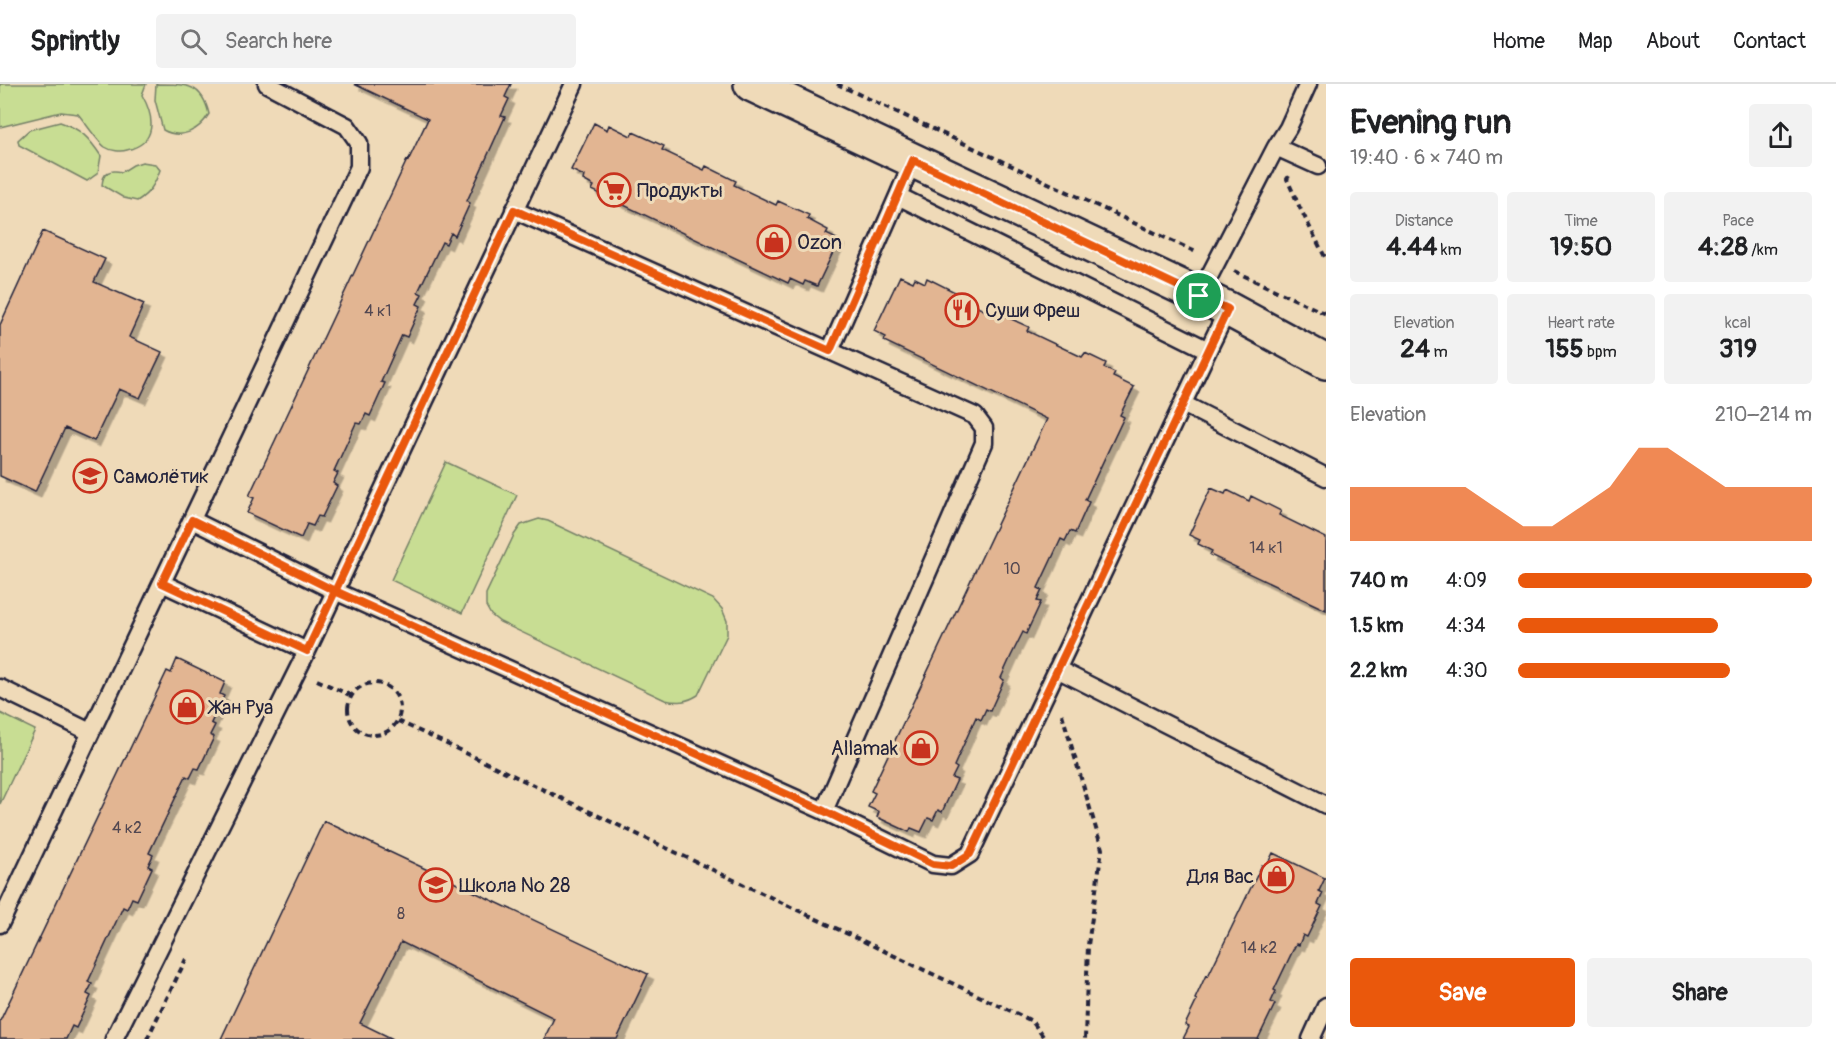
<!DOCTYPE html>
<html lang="en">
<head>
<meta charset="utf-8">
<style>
  body { margin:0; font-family:Pangolin,sans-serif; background:#f2f2f2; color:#202124; height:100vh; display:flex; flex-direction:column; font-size:22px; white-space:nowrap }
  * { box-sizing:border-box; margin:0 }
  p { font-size:20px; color:#757577 }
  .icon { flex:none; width:33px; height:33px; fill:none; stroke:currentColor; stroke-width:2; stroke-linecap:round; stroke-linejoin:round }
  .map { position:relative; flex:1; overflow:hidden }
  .details { display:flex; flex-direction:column; background:#fff; width:510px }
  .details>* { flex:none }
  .pin { position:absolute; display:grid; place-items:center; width:51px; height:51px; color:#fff; margin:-26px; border:3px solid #fff; border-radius:50%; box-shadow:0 2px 6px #0007 }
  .round { display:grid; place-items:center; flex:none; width:63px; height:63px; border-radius:6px; background:#f2f2f2 }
  .summary { display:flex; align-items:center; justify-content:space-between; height:102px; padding:0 24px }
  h1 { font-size:33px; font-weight:800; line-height:45px }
  .stats { display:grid; grid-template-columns:repeat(3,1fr); gap:9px; height:102px; padding:6px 24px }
  .stats div { display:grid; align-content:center; border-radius:6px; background:#f2f2f2; text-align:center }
  .stats b { font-size:26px; font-weight:800 }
  .stats small { font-size:16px; font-weight:400 }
  .stats p { font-size:16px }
  .chart { height:168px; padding:12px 24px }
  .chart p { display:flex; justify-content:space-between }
  .chart svg { width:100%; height:108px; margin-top:6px; fill:#ea580c; opacity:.7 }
  .primary-button { display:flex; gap:12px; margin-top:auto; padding:12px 24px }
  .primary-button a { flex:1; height:69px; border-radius:6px; background:#ea580c; color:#fff; font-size:24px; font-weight:800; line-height:69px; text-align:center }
  .primary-button a+a { background:#f2f2f2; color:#202124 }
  ul { padding:0 24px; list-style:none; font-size:20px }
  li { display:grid; grid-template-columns:96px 72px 1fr; align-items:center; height:45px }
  li i { height:15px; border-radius:8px; background:#ea580c }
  header { display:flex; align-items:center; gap:36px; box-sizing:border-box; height:84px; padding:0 30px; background:#fff; border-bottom:2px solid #e0e0e0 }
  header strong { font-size:28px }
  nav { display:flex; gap:33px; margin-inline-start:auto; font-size:21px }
  .search { width:420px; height:54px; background:#f2f2f2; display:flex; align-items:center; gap:15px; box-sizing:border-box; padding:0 21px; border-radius:6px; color:#757577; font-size:22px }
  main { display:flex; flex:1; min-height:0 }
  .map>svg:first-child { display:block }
</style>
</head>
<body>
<header>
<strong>Sprintly</strong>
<div class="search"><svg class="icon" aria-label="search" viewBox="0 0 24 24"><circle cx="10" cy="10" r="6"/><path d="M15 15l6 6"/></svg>Search here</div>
<nav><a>Home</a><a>Map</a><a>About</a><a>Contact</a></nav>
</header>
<main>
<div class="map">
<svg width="1326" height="955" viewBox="0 0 1326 955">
  <defs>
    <filter id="shadow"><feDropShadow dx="5.5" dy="5.5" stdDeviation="0" flood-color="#0004"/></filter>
  </defs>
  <rect width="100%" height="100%" fill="#efdab8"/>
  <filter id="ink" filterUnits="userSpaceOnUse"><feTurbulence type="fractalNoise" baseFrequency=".0167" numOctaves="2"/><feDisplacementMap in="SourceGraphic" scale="12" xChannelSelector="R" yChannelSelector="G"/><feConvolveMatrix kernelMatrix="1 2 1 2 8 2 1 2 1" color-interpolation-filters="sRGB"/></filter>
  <g filter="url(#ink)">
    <!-- green -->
    <path fill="#c8dd93" stroke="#758067" stroke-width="1.5" d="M0 0H146L142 11C155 34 157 59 127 66 121 68 111 67 105 63 97 57 85 38 78 30L61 28 0 43Z
      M156 0C188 0 202 0 209 30 199 47 181 56 163 46L155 16Z
      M60 38C81 45 89 54 101 72L98 89 87 97 19 61 18 56 29 46Z
      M142 78 155 80 160 86C155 100 150 109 137 117L124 114 102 101C103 88 110 85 122 88L133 81Z
      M446 378 517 411 462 529 391 496Z
      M539 435 548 437 713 515 722 525 727 537V551L698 611C687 618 678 619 665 616L500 538 491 531 486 522V510L514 451 521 441Z
      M0 629 35 646 0 720Z"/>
    <!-- building -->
    <path fill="#e2b592" stroke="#22223b" stroke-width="1.5" filter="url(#shadow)" d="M354 0H511L505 13 509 15 501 32 505 33 467 117 470 119 455 152 451 149 446 160 442 158 418 208 422 210 417 220 421 222 407 253 402 251 381 298 385 299 370 332 366 330 361 340 356 339 334 387 338 389 333 399 337 402 322 433 318 432 313 442 307 440 301 454 247 429 254 414 249 412 407 76 408 77 428 35Z
      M594 39 607 46 609 41 631 52 633 48 664 62 662 66 704 86 706 82 736 97 734 101 776 121 778 117 809 131 807 135 828 146 826 150 839 156 817 202 805 197 803 201 790 195 788 199 592 106 594 102 583 96 584 92 571 86Z
      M43 147 105 175 94 198 144 220 129 253 162 268 140 314 119 305 94 357 65 344 35 408 0 392V241Z
      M900 192 913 198 915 194 925 199 927 194 957 209 955 213 997 232 998 229 1029 243 1027 247 1082 273 1085 269 1106 279 1104 284 1115 289 1113 293 1134 303 1120 331 1124 333 1085 416 1089 418 1075 449 1070 447 1065 457 1061 455 1038 504 1042 506 1037 517 1041 518 1026 550 1023 548 1011 572 1001 594 1004 596 990 627 986 625 981 636 976 633 954 682 957 684 952 694 957 696 942 728 938 726 933 736 928 734 921 748 911 744 909 748 877 733 879 728 868 723 875 709 871 707 1047 335 884 257 886 253 874 247Z
      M1211 404 1225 410 1227 406 1249 417 1251 412 1281 427 1279 431 1326 454V526L1210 471 1212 467 1198 460 1200 456 1189 451Z
      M177 575 225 598 220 610 224 612 211 639 215 641 210 651 214 653 199 685 195 684 190 694 186 692 149 769 153 771 148 782 152 784 137 816 132 814 127 825 123 823 88 898 92 900 87 910 91 912 76 944 72 942 66 955H0V937L167 587 171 589Z
      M324 737 648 890 617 955H544L554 934 401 858 360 939 393 955H221Z
      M1273 769 1325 794 1319 807 1323 809 1318 820 1322 822 1307 853 1303 851 1299 861 1296 860 1274 906 1276 907 1271 918 1275 920 1258 955H1183L1189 943 1185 941 1197 916 1195 915 1206 891 1208 892 1262 781 1266 783Z"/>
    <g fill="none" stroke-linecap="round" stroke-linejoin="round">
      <defs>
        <path id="service" d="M1276 63 1288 44 1308 0
          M898 112 913 76
          M1199 212 1276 63 1318 82
          M1208 266 1228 225
          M1183 320 1326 393
          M192 436 335 507 824 727 933 780 951 782 970 770 1208 266 898 112 830 267 514 126
          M162 499 307 567
          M1057 585 1326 721
          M0 604 90 648
          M824 727 984 359V344L975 332 830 267
          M0 840 359 83V59L347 42 267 0
          M114 955 307 567 574 0
          M1311 955 1326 922"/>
        <path id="tertiary" d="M751 0 1228 225 1326 278"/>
      </defs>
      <!-- service casing -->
      <use href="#service" stroke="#22223b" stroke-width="21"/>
      <!-- tertiary casing -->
      <use href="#tertiary" stroke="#22223b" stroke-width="38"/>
      <!-- path -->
      <path stroke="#22223b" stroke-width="4" stroke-dasharray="6 4.5" stroke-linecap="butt" d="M837 0 1198 169
        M1289 92 1287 95 1300 124 1326 175
        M1234 187 1326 230
        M317 596 352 612
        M348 625a26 26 0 1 1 52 0a26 26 0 1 1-52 0Z
        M1062 630 1102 765 1088 861 1085 955
        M398 637 1032 937 1045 955
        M147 955 186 875"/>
      <!-- service -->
      <use href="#service" stroke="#efdab8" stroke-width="16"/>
      <!-- tertiary -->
      <use href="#tertiary" stroke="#efdab8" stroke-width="33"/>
    </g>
  </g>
  <g fill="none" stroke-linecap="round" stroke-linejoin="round" filter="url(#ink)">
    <defs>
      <path id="route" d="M1199 212 913 76 830 267 514 126C445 273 376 420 307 567L162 499 192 436 335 507 824 727 933 780 951 782 970 770 1228 225 1199 212"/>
    </defs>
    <!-- route casing -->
    <use href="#route" stroke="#fff" stroke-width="12"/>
    <!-- route -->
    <use href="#route" stroke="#ea580c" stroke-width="8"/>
  </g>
  <!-- icons -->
  <defs>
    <symbol id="supermarket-ring" viewBox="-11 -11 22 22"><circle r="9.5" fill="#efdab8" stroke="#c8321e" stroke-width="1.5"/><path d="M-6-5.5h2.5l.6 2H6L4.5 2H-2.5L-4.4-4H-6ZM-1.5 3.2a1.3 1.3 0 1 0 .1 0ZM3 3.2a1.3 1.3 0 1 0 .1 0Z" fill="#c8321e"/></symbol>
    <symbol id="shop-ring" viewBox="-11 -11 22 22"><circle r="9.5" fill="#efdab8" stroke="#c8321e" stroke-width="1.5"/><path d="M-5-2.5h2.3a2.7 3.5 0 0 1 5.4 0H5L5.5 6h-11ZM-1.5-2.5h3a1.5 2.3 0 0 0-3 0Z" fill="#c8321e"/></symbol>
    <symbol id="restaurant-ring" viewBox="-11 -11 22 22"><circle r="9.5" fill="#efdab8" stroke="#c8321e" stroke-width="1.5"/><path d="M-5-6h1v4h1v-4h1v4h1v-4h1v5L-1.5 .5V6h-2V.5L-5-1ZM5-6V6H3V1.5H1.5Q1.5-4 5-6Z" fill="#c8321e"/></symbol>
    <symbol id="school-ring" viewBox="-11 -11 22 22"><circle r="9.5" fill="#efdab8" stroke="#c8321e" stroke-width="1.5"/><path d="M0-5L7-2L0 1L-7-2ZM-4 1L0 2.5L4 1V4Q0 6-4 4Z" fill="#c8321e"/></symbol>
  </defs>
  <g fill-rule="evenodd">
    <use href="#supermarket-ring" x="595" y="87" width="38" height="38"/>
    <use href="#shop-ring" x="755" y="139" width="38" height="38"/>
    <use href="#restaurant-ring" x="943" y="207" width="38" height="38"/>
    <use href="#school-ring" x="71" y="373" width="38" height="38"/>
    <use href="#shop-ring" x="168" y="604" width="38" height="38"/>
    <use href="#shop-ring" x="902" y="645" width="38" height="38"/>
    <use href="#shop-ring" x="1258" y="773" width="38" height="38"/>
    <use href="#school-ring" x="417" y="782" width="38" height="38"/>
  </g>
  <g text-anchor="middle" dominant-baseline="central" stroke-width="6" stroke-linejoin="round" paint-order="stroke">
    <!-- number labels -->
    <g font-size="16" fill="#524751">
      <text x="378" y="227">4 к1</text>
      <text x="1266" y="464">14 к1</text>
      <text x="1012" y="485">10</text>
      <text x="127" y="744">4 к2</text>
      <text x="401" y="830">8</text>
      <text x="1259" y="864">14 к2</text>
    </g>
    <!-- poi labels -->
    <g font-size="20" fill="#22223b" stroke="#efdab8" text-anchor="start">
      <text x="637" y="106">Продукты</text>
      <text x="797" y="158">Ozon</text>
      <text x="985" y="226">Суши Фреш</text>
      <text x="113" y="392">Самолётик</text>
      <text x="210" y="623">Жан Руа</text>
      <text x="898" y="664" text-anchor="end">Allamak</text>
      <text x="1254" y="792" text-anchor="end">Для Вас</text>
      <text x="459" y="801">Школа № 28</text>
    </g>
  </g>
</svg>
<div class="pin" style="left:1199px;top:212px;background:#1e9e55"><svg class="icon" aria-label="arrive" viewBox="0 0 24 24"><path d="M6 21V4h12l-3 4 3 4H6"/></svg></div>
</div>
<section class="details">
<div class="summary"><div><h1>Evening run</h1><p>19:40 · 6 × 740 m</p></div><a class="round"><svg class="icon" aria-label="share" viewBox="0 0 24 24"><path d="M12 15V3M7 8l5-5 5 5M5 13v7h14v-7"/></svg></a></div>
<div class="stats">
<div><p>Distance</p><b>4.44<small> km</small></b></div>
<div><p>Time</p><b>19:50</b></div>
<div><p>Pace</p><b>4:28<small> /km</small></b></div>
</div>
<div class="stats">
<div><p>Elevation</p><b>24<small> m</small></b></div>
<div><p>Heart rate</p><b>155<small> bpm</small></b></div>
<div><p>kcal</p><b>319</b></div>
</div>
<div class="chart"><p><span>Elevation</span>210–214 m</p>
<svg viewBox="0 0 160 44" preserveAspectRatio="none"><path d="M0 44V22L10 22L20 22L30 22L40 22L50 30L60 38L70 38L80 30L90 22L100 6L110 6L120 14L130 22L140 22L150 22L160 22V44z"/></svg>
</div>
<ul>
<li><b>740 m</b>4:09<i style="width:100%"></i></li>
<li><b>1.5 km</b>4:34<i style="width:68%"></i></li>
<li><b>2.2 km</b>4:30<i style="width:72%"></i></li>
</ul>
<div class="primary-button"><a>Save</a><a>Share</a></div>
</section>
</main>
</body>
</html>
